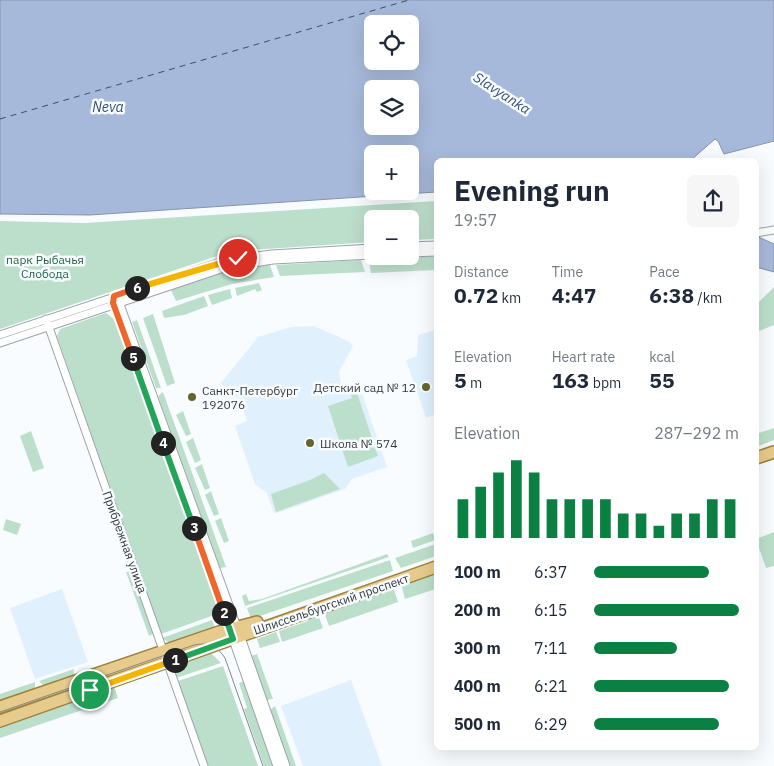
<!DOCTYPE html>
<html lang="en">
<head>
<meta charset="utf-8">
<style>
  body { margin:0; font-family:"IBM Plex Sans",sans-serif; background:#f6f6f7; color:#1f2937; height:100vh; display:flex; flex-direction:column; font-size:19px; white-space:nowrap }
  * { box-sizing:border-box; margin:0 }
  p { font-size:16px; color:#747a83 }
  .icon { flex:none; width:28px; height:28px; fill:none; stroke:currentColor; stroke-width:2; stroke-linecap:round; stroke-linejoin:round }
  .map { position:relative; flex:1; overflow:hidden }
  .panel { position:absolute; left:434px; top:158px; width:325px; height:592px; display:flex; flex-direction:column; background:#fff; border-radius:8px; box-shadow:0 5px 20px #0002 }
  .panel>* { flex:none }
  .fabs { position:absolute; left:364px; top:15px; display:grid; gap:10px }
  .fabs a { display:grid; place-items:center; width:55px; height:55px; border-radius:8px; background:#fff; box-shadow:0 5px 20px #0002; font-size:25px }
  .pin { position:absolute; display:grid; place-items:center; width:42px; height:42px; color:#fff; margin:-21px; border:2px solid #fff; border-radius:50%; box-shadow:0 1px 5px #0007 }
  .km { position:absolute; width:25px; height:25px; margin:-12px; border-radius:50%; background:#222; color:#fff; font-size:14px; line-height:25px; text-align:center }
  .round { display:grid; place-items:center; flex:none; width:52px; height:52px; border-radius:8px; background:#f6f6f7 }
  .head { display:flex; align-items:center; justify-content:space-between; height:85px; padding:0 20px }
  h1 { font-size:28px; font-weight:800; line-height:38px }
  .stats { display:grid; grid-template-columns:repeat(3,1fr); gap:8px; height:85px; padding:5px 20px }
  .stats div { display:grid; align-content:center }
  .stats b { font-size:21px; font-weight:800 }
  .stats small { font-size:14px; font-weight:400 }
  .stats p { font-size:14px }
  .chart { height:140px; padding:10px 20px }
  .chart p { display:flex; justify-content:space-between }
  .chart svg { width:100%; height:90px; margin-top:5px; stroke:#0b8043; stroke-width:6 }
  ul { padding:0 20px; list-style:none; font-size:16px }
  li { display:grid; grid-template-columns:80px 60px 1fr; align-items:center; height:38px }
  li i { height:12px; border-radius:6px; background:#0b8043 }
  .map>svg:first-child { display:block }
</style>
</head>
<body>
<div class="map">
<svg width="774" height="766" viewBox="0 0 774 766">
  <rect width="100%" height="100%" fill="#f8fcff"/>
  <!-- built -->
  <path fill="#e0f0fd" d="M314 326 350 342 353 346 339 372 342 389 361 390 387 467 352 479 345 489 274 514 267 493 255 484 235 426 247 421 240 399 223 389 221 383 258 337 291 327Z
    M436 330V414L426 418 406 360 417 356 418 335Z
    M62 589 88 662 35 679 10 608Z
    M351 680 382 766H303L281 706Z"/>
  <!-- green -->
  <path fill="#bcdfcb" d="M436 201V239L410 240V219H372V242L252 250 214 257 0 329V221L85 223Z
    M436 256V270L371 273 369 262 371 259Z
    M361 260 365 272 280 276 276 265Z
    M257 265H270L274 277 232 284 176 301 170 288 228 271Z
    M259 283 262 290 257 292 255 289 237 296 235 288Z
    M774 287V325L756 332V305Z
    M230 289 232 298 212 305 208 295Z
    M204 296 208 306 184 315 164 318 162 311Z
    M106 313 115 320 121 336 220 613 161 634 57 336 60 329Z
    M153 314 175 383 167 386 143 318Z
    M137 320 161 388H156L132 322Z
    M356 390 378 456 348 467 328 406 352 398 350 392Z
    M163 392 226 567 220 568 158 396Z
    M183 411 191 434 186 436 176 415Z
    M774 428V440L756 447V434Z
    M31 431 44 468 33 472 20 436Z
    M193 438 201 460 195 463 186 442Z
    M202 464 210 488 205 490 195 468Z
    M324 473 340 489 276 512 271 494 310 480Z
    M211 491 219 514 214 516 205 495Z
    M221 518 229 541 224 543 215 521Z
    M6 519 21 524 17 535 3 530Z
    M774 532V566L766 568 756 539Z
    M433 533 435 540 413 548 411 541Z
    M436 544V556L401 568 395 558Z
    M387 554 389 557 245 606 242 596 246 594 249 601 262 599Z
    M390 560 393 571 251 619 247 608Z
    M126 572H131L153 634 149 636Z
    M436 572V589L405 599 401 584Z
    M393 586 398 602 329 626 324 612Z
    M317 612 323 628 282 642 279 631 308 621 307 616Z
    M212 620 215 628 171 644 162 638Z
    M276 632 280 642 260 648 257 639Z
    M211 653 221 663 176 678V670L179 664Z
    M257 654 273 699 266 700 251 656Z
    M223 666 258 766H207L178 681Z
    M74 669 73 677 45 687 39 681Z
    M244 681 274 766H264L244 709 247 708 239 683Z
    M35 682V690L0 702V694Z
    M114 686 118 698 97 705 93 693Z
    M87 695 91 707 0 738V725Z
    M275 706 296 766H289L270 710Z"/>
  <!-- water -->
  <path fill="#a7b9da" stroke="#8593ab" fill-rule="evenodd" d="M0 0H774V141L724 154 718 141 715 139 691 160H436V192L90 215 0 214ZM372 24H410V61H372ZM372 89H410V126H372ZM372 154H410V191H372Z
    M756 236 774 244V272L756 267Z"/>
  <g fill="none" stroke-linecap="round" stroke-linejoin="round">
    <!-- ferry -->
    <path stroke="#354e7a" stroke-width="1" stroke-dasharray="6 5" stroke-linecap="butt" d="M0 119 409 0"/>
    <defs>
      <path id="minor" d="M756 233 774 230
        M410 246 436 245
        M410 253 436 252
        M118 299 237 627
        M114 300 230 629
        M46 319 204 766
        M0 335 226 260 272 254 372 248
        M0 343 227 267 273 260 372 255"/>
      <path id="tertiary" d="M238 632 285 766
        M232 634 278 766"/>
      <path id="primary" d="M756 458 774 452
        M0 707 219 632 257 622
        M0 721 436 567"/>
    </defs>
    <!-- minor casing -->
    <use href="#minor" stroke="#9ba3aa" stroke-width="9"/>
    <!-- tertiary casing -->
    <use href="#tertiary" stroke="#9ba3aa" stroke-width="11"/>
    <!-- primary casing -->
    <use href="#primary" stroke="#9e823f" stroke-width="14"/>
    <!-- minor -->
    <use href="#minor" stroke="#fff" stroke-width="7"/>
    <!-- tertiary -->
    <use href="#tertiary" stroke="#fff" stroke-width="9"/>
    <!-- primary -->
    <use href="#primary" stroke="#e7cb8d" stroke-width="11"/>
    <!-- tram -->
    <path stroke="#83878a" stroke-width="1" d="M0 712 194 645C208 642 217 646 225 658L263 766"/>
  </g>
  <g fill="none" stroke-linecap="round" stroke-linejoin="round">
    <defs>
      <path id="split-1" d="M90 690 175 660"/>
      <path id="split-2" d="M175 660 233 639 224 613"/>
      <path id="split-3" d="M194 528 224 613"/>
      <path id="split-4" d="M163 443 194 528"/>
      <path id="split-5" d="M133 358 163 443"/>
      <path id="split-6" d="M133 358 113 303 114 296 137 288"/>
      <path id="split-7" d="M137 288 238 258"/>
    </defs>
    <!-- split-1 casing -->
    <use href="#split-1" stroke="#fff" stroke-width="10"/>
    <!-- split-2 casing -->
    <use href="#split-2" stroke="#fff" stroke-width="10"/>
    <!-- split-3 casing -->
    <use href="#split-3" stroke="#fff" stroke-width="10"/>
    <!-- split-4 casing -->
    <use href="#split-4" stroke="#fff" stroke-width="10"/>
    <!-- split-5 casing -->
    <use href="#split-5" stroke="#fff" stroke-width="10"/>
    <!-- split-6 casing -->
    <use href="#split-6" stroke="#fff" stroke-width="10"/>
    <!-- split-7 casing -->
    <use href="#split-7" stroke="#fff" stroke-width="10"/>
    <!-- split-1 -->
    <use href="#split-1" stroke="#f5b400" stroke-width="6"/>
    <!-- split-2 -->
    <use href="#split-2" stroke="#22a559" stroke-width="6"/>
    <!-- split-3 -->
    <use href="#split-3" stroke="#f0652b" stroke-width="6"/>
    <!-- split-4 -->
    <use href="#split-4" stroke="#22a559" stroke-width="6"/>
    <!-- split-5 -->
    <use href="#split-5" stroke="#22a559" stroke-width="6"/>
    <!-- split-6 -->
    <use href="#split-6" stroke="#f0652b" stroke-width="6"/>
    <!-- split-7 -->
    <use href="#split-7" stroke="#f5b400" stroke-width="6"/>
  </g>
  <!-- markers -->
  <g fill="#676430" stroke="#f8fcff" stroke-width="2">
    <circle cx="426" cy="387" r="5"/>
    <circle cx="192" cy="397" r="5"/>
    <circle cx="310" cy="443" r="5"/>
  </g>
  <g text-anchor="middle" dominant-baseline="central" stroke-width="5" stroke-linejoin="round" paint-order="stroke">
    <!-- park labels -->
    <g font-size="12" fill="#266548" stroke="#f8fcff">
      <text x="45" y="259">парк Рыбачья<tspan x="45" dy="14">Слобода</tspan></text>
    </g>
    <!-- poi labels -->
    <g font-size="12" fill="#35393c" stroke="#f8fcff" text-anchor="start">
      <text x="416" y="387" text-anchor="end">Детский сад № 12</text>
      <text x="202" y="390">Санкт-Петербург<tspan x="202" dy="14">192076</tspan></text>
      <text x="320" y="443">Школа № 574</text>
    </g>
    <!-- street labels -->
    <g font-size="12" fill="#35393c" stroke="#f8fcff">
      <text transform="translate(125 542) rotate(70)">Прибрежная улица</text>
      <text transform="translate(331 604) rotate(-19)">Шлиссельбургский проспект</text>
    </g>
    <!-- water labels -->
    <g font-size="14" font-style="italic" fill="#354e7a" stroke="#f8fcff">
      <text transform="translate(502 93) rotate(33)">Slavyanka</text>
      <text x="108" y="107">Neva</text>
    </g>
  </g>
</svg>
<div class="fabs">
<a><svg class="icon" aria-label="locate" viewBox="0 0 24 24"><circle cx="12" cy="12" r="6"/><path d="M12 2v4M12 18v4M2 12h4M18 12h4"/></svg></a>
<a><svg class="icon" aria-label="layers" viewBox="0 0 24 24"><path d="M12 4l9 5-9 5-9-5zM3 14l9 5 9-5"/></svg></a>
<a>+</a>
<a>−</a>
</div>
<div class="pin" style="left:90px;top:690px;background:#1e9e55"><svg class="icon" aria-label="arrive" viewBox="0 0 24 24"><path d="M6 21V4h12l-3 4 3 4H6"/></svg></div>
<div class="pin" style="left:238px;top:258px;background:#d93025"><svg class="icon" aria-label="check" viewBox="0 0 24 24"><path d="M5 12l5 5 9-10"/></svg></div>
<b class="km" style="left:175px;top:660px">1</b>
<b class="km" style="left:224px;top:613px">2</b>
<b class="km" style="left:194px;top:528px">3</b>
<b class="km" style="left:163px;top:443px">4</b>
<b class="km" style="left:133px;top:358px">5</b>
<b class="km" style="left:137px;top:288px">6</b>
<section class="panel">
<div class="head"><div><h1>Evening run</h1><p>19:57</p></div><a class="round"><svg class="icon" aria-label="share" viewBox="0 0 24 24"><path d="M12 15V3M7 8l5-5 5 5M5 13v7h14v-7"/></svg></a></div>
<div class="stats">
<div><p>Distance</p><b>0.72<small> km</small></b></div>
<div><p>Time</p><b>4:47</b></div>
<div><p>Pace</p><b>6:38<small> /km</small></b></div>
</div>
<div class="stats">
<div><p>Elevation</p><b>5<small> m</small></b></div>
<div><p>Heart rate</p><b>163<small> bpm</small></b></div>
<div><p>kcal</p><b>55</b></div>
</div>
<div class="chart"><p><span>Elevation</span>287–292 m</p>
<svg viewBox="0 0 160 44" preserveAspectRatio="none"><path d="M5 44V25M15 44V19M25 44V12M35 44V6M45 44V12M55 44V25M65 44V25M75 44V25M85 44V25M95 44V32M105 44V32M115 44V38M125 44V32M135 44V32M145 44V25M155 44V25"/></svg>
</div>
<ul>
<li><b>100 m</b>6:37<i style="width:79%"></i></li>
<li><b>200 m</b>6:15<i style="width:100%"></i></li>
<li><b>300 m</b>7:11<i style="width:57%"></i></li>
<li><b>400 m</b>6:21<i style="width:93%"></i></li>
<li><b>500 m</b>6:29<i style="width:86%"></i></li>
</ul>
</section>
</div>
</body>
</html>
